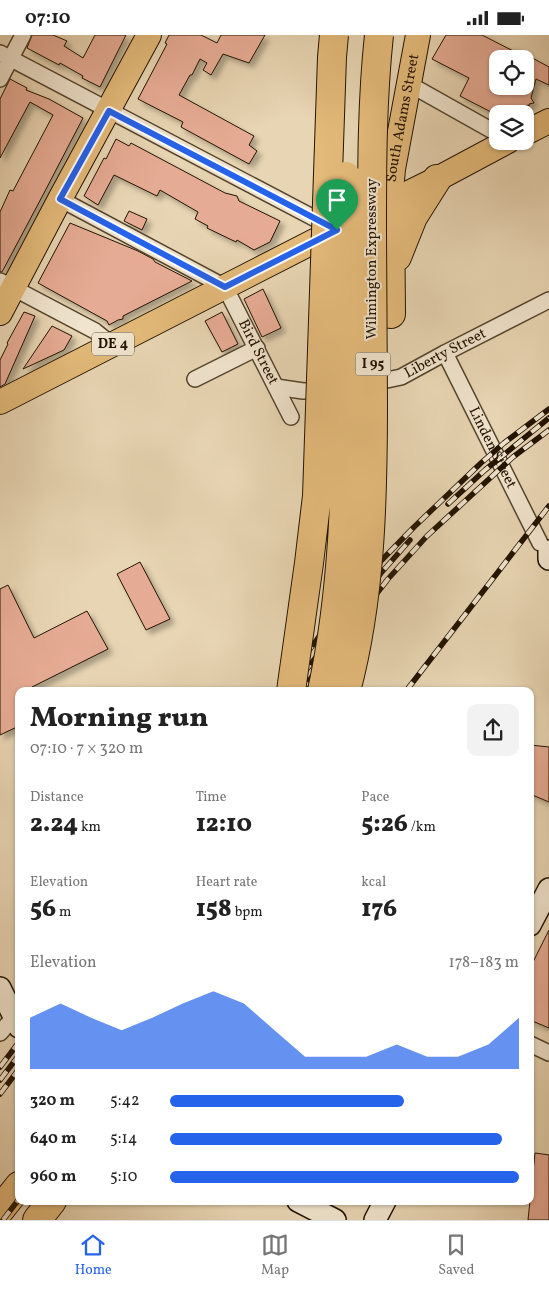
<!DOCTYPE html>
<html lang="en">
<head>
<meta charset="utf-8">
<style>
  body { margin:0; font-family:Vollkorn,serif; background:#f2f2f2; color:#222; height:100vh; display:flex; flex-direction:column; font-size:19px; white-space:nowrap }
  * { box-sizing:border-box; margin:0 }
  p { font-size:16px; color:#767676 }
  .icon { flex:none; width:28px; height:28px; fill:none; stroke:currentColor; stroke-width:2; stroke-linecap:round; stroke-linejoin:round }
  .map { position:relative; flex:1; overflow:hidden }
  .panel { position:absolute; left:15px; top:652px; width:519px; height:518px; display:flex; flex-direction:column; background:#fff; border-radius:10px; box-shadow:0 1px 4px #0004 }
  .panel>* { flex:none }
  .controls { position:absolute; left:489px; top:15px; display:grid; gap:10px }
  .controls a { display:grid; place-items:center; width:45px; height:45px; border-radius:10px; background:#fff; box-shadow:0 1px 4px #0004; font-size:25px }
  .pin { position:absolute; display:grid; place-items:center; width:42px; height:42px; color:#fff; margin:-51px -21px; border-radius:50% 50% 50% 0; rotate:-45deg; box-shadow:0 0 5px #0007 }
  .pin .icon { rotate:45deg }
  .round { display:grid; place-items:center; flex:none; width:52px; height:52px; border-radius:10px; background:#f2f2f2 }
  .summary { display:flex; align-items:center; justify-content:space-between; height:85px; padding:0 15px }
  h1 { font-size:28px; font-weight:800; line-height:38px }
  .stats { display:grid; grid-template-columns:repeat(3,1fr); gap:8px; height:85px; padding:5px 15px }
  .stats div { display:grid; align-content:center }
  .stats b { font-size:25px; font-weight:800 }
  .stats small { font-size:14px; font-weight:400 }
  .stats p { font-size:14px }
  .chart { height:140px; padding:10px 15px }
  .chart p { display:flex; justify-content:space-between }
  .chart svg { width:100%; height:90px; margin-top:5px; fill:#2563eb; opacity:.7 }
  ul { padding:0 15px; list-style:none; font-size:16px }
  li { display:grid; grid-template-columns:80px 60px 1fr; align-items:center; height:38px }
  li i { height:12px; border-radius:6px; background:#2563eb }
  .status { display:flex; justify-content:space-between; align-items:center; height:35px; padding:0 25px; background:#fff; direction:ltr }
  .status svg { height:14px; fill:currentColor }
  .menu { display:flex; justify-content:space-around; align-items:center; height:70px; border-top:1px solid #e0e0e0; background:#fff; font-size:14px; color:#767676 }
  .menu a { display:grid; justify-items:center; gap:2px }
  .menu .on { color:#2563eb }
  .map>svg:first-child { display:block }
</style>
</head>
<body>
<div class="status"><b>07:10</b><svg viewBox="0 0 49 12"><path d="M0 12V9h3v3zM5 12V6h3v6zM10 12V3h3v9zM15 12V0h3v12zM26 1h20v11H26zM47 4h2v5h-2z"/></svg></div>
<div class="map">
<svg width="549" height="1185" viewBox="0 0 549 1185">
  <defs>
    <filter id="shadow"><feDropShadow dx="4.5" dy="4.5" stdDeviation="2.5" flood-color="#0004"/></filter>
  </defs>
  <rect width="100%" height="100%" fill="#e8d5b3"/>
  <filter id="stains"><feTurbulence type="fractalNoise" baseFrequency=".004" numOctaves="4"/><feColorMatrix values="0 0 0 0 .2 0 0 0 0 .09 0 0 0 0 .02 0 0 0 .5 -.17"/></filter>
  <radialGradient id="worn" r=".72"><stop offset=".6" stop-color="#630" stop-opacity="0"/><stop offset="1" stop-color="#630" stop-opacity=".3"/></radialGradient>
  <!-- building -->
  <path fill="#e6ab94" stroke="#221300" fill-rule="evenodd" filter="url(#shadow)" d="M32 0H53L67 6 64 11 83 23 95 0H126L100 52 82 43 83 41 60 28 59 30 27 13Z
    M169 0H201L217 8 221 0H265L249 28 223 19 211 40 203 35 207 28 200 24 192 40H190L179 60 254 101 249 110 257 116 249 129 181 92 183 87 138 64 167 9 165 8Z
    M446 0H482L525 22V19L549 32V50L536 44 531 63 534 68 529 69V71L527 70 520 79H495L460 61 469 43 432 24ZM498 24H525V51H498Z
    M10 44 27 53 26 55 49 64 83 83 44 158 2 237H0V177L10 155 13 156 53 80 30 67 0 123V64Z
    M116 104 129 111 131 108 225 158 237 161 239 166 280 186 270 207 254 215 237 205 236 207 207 193 208 191 195 184 198 177 160 155 157 161 114 140 98 170 84 161 104 123 106 124Z
    M129 176 147 184 142 195 124 186Z
    M70 188 138 216 153 224 155 227 192 246 123 281V284L118 285 109 290 107 286 38 248Z
    M263 254 281 293 262 302 244 264Z
    M24 277 35 281 5 349 0 352V325L8 309 7 308Z
    M222 277 238 309 222 317 205 286Z
    M52 291 72 301 64 315 23 334Z
    M140 527 170 584 146 595 117 539Z
    M8 550 34 603 87 576 108 614 32 652 33 656H19V691L0 700V554Z
    M530 710 549 712V767L530 759Z
    M549 895V993L530 985V933Z
    M535 1118 549 1120V1185H528Z"/>
  <g fill="none" stroke-linecap="round" stroke-linejoin="round">
    <defs>
      <g id="street">
        <path d="M0 18 331 192"/>
        <path d="M0 44 23 0"/>
        <path d="M409 49 498 99"/>
        <path id="s1" d="M60 164 225 252 291 382"/>
        <path d="M0 246 95 296 105 304 110 311"/>
        <path id="s2" d="M445 318 540 508"/>
        <path d="M195 344 257 313"/>
        <path id="s3" d="M368 349 401 342 445 318 549 265"/>
        <path d="M276 352 303 356 328 355"/>
        <path d="M0 998 14 982"/>
        <path d="M530 1009 549 1018"/>
      </g>
      <path id="secondary" d="M549 516V524
        M530 890 549 854
        M0 953 19 992
        M298 1166 335 1185
        M375 1185 385 1166"/>
      <g id="primary">
        <path d="M525 98 549 86"/>
        <path id="s4" d="M390 167 393 134 418 0"/>
        <path d="M374 175 437 144 508 106"/>
        <path d="M0 278 60 164 149 0"/>
        <path d="M0 367 340 193"/>
      </g>
      <path id="highway" d="M390 167 391 279
        M397 222 413 182 437 144
        M0 1175 19 1151
        M37 1185 52 1166"/>
    </defs>
    <!-- street casing -->
    <use href="#street" stroke="#54442d" stroke-width="18"/>
    <!-- secondary casing -->
    <use href="#secondary" stroke="#221300" stroke-width="24"/>
    <!-- primary casing -->
    <use href="#primary" stroke="#221300" stroke-width="26"/>
    <!-- highway casing -->
    <use href="#highway" stroke="#221300" stroke-width="30"/>
    <!-- street -->
    <use href="#street" stroke="#f0e4ce" stroke-width="15"/>
    <!-- secondary -->
    <use href="#secondary" stroke="#f0e4ce" stroke-width="21"/>
    <!-- primary -->
    <use href="#primary" stroke="#e4ba7a" stroke-width="24"/>
    <!-- highway -->
    <use href="#highway" stroke="#e4ba7a" stroke-width="28"/>
    <defs>
      <path id="rail" d="M448 469 485 435 549 383
        M280 656 328 589 377 530 414 492 481 428 504 408 549 374
        M290 656 381 538 410 505
        M301 656 388 544 427 501 513 422 549 395
        M406 656 549 471
        M0 1032 19 1007
        M0 1045 19 1020
        M0 1059 19 1034
        M3 1185 19 1164"/>
    </defs>
    <!-- rail casing -->
    <use href="#rail" stroke="#221300" stroke-width="5.5"/>
    <!-- rail -->
    <use href="#rail" stroke="#f0e4ce" stroke-width="4" stroke-dasharray="11" stroke-linecap="butt"/>
    <defs>
      <path id="highway-bridge" d="M291 656 309 528 317 461 332 22 334 0
        M322 656C344 554 346 451 346 346 346 278 346 210 346 141
        M346 656C371 562 373 464 373 367 373 310 372 253 372 197 372 131 372 65 379 0"/>
    </defs>
    <!-- highway-bridge casing -->
    <use href="#highway-bridge" stroke="#221300" stroke-width="30" stroke-linecap="butt"/>
    <!-- highway-bridge -->
    <use href="#highway-bridge" stroke="#e4ba7a" stroke-width="28"/>
  </g>
  <g fill="none" stroke-linecap="round" stroke-linejoin="round">
    <defs>
      <path id="route" d="M109 76 337 195 225 252 60 164Z"/>
    </defs>
    <!-- route casing -->
    <use href="#route" stroke="#fff" stroke-width="10"/>
    <!-- route -->
    <use href="#route" stroke="#2563eb" stroke-width="6"/>
  </g>
  <g text-anchor="middle" dominant-baseline="central" stroke-width="4" stroke-linejoin="round" paint-order="stroke">
    <!-- shield labels -->
    <g fill="#f0e4ce" stroke="#60523e" stroke-width="1">
      <rect x="92" y="297.5" width="42" height="23" rx="4"/>
      <rect x="355.5" y="317.5" width="35" height="23" rx="4"/>
    </g>
    <g font-size="14" font-weight="bold" fill="#221300">
      <text x="113" y="309">DE 4</text>
      <text x="373" y="329">I 95</text>
    </g>
    <!-- street labels -->
    <g font-size="15" fill="#221300" stroke="#f0e4ce">
      <text stroke="none"><textPath href="#s4" startOffset="85">South Adams Street</textPath></text>
      <text transform="translate(372 224) rotate(-90)">Wilmington Expressway</text>
      <text stroke="none"><textPath href="#s1" startOffset="260">Bird Street</textPath></text>
      <text stroke="none"><textPath href="#s3" startOffset="84">Liberty Street</textPath></text>
      <text stroke="none"><textPath href="#s2" startOffset="106">Linden Street</textPath></text>
    </g>
  </g>
  <rect width="100%" height="100%" filter="url(#stains)"/>
  <rect width="100%" height="100%" fill="url(#worn)"/>
</svg>
<div class="controls">
<a><svg class="icon" aria-label="locate" viewBox="0 0 24 24"><circle cx="12" cy="12" r="6"/><path d="M12 2v4M12 18v4M2 12h4M18 12h4"/></svg></a>
<a><svg class="icon" aria-label="layers" viewBox="0 0 24 24"><path d="M12 4l9 5-9 5-9-5zM3 14l9 5 9-5"/></svg></a>
</div>
<div class="pin" style="left:337px;top:195px;background:#1e9e55"><svg class="icon" aria-label="arrive" viewBox="0 0 24 24"><path d="M6 21V4h12l-3 4 3 4H6"/></svg></div>
<section class="panel">
<div class="summary"><div><h1>Morning run</h1><p>07:10 · 7 × 320 m</p></div><a class="round"><svg class="icon" aria-label="share" viewBox="0 0 24 24"><path d="M12 15V3M7 8l5-5 5 5M5 13v7h14v-7"/></svg></a></div>
<div class="stats">
<div><p>Distance</p><b>2.24<small> km</small></b></div>
<div><p>Time</p><b>12:10</b></div>
<div><p>Pace</p><b>5:26<small> /km</small></b></div>
</div>
<div class="stats">
<div><p>Elevation</p><b>56<small> m</small></b></div>
<div><p>Heart rate</p><b>158<small> bpm</small></b></div>
<div><p>kcal</p><b>176</b></div>
</div>
<div class="chart"><p><span>Elevation</span>178–183 m</p>
<svg viewBox="0 0 160 44" preserveAspectRatio="none"><path d="M0 44V19L10 12L20 19L30 25L40 19L50 12L60 6L70 12L80 25L90 38L100 38L110 38L120 32L130 38L140 38L150 32L160 19V44z"/></svg>
</div>
<ul>
<li><b>320 m</b>5:42<i style="width:67%"></i></li>
<li><b>640 m</b>5:14<i style="width:95%"></i></li>
<li><b>960 m</b>5:10<i style="width:100%"></i></li>
</ul>
</section>
</div>
<nav class="menu">
<a class="on"><svg class="icon" aria-label="home" viewBox="0 0 24 24"><path d="M3 11l9-7 9 7M6 9v11h12V9"/></svg>Home</a>
<a><svg class="icon" aria-label="map" viewBox="0 0 24 24"><path d="M3 6l6-2 6 2 6-2v14l-6 2-6-2-6 2zM9 4v14M15 6v14"/></svg>Map</a>
<a><svg class="icon" aria-label="saved" viewBox="0 0 24 24"><path d="M7 4h10v16l-5-4-5 4z"/></svg>Saved</a>
</nav>
</body>
</html>
